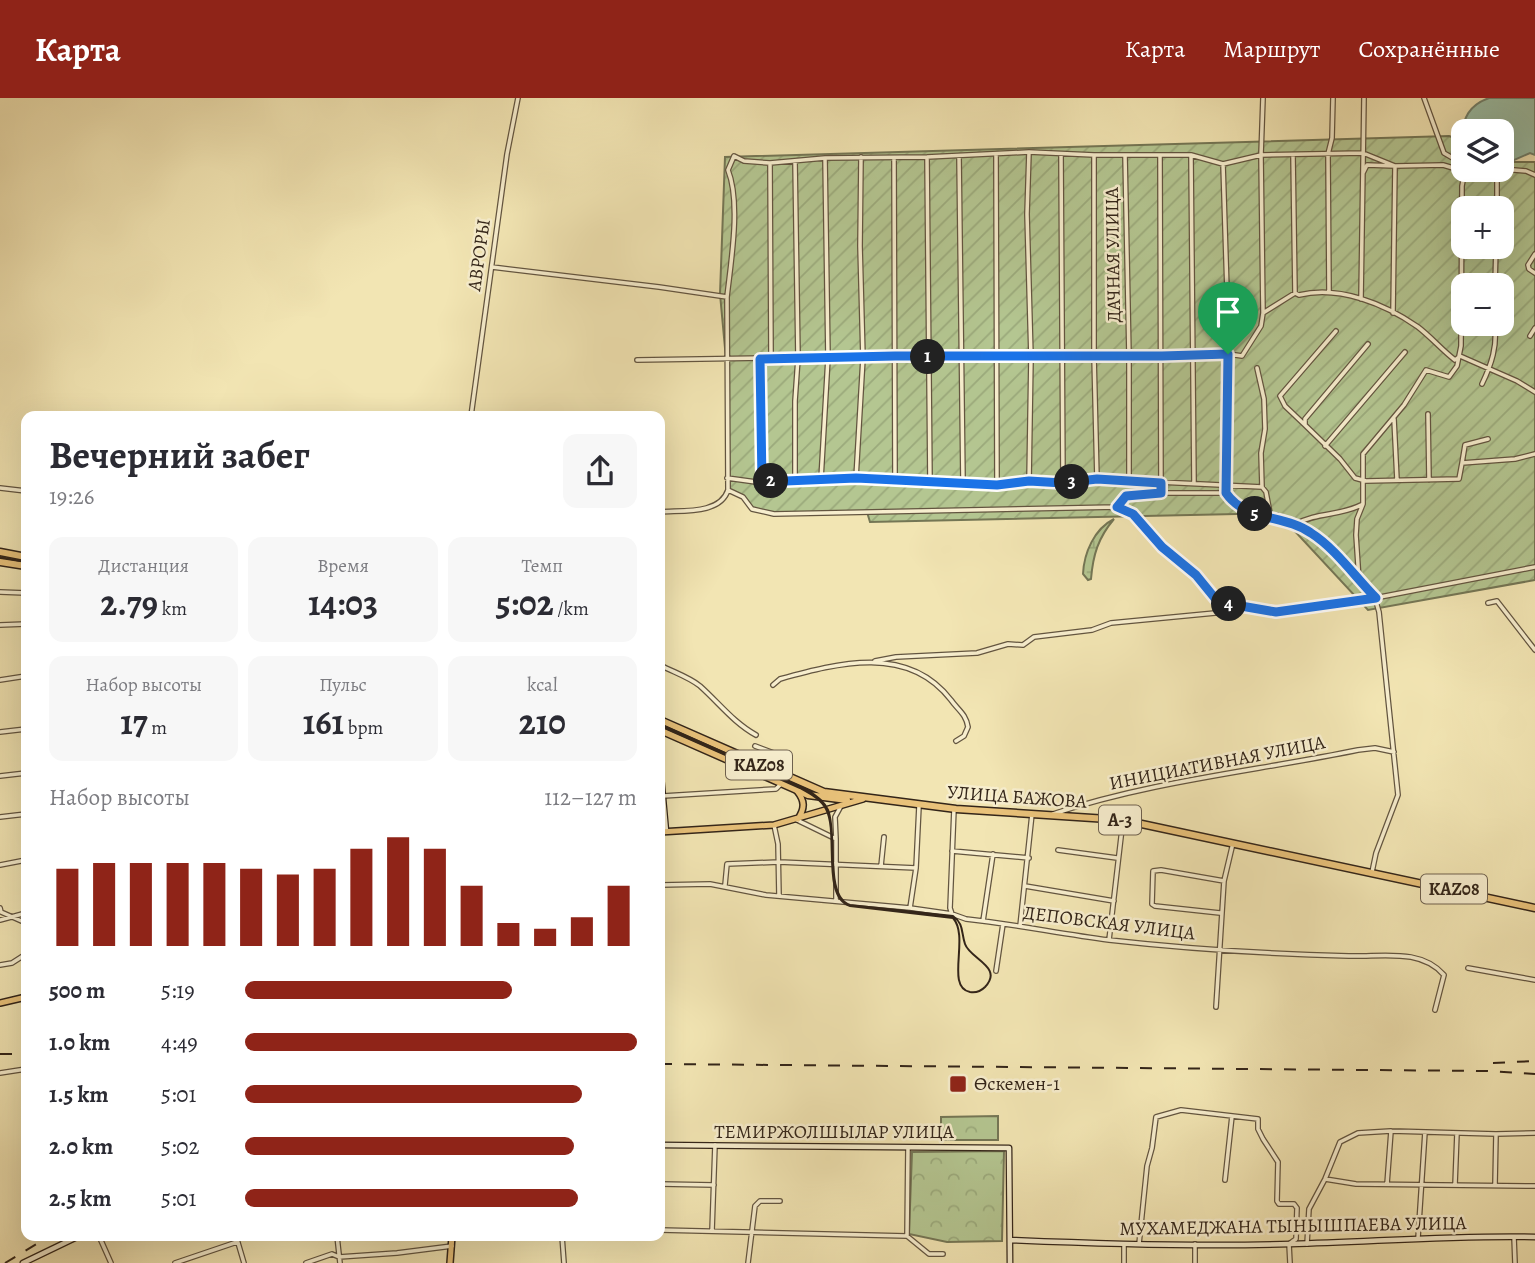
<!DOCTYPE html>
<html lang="ru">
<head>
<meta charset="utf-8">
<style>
  body { margin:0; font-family:Alegreya,serif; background:#f7f7f7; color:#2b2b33; height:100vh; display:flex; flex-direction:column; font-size:26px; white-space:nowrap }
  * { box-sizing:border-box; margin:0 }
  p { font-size:23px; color:#7c7c81 }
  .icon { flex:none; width:38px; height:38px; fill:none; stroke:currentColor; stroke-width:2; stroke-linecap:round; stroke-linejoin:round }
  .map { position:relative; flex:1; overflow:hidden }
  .sheet { position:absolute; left:21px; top:313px; width:644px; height:830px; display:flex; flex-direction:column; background:#fff; border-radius:14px; box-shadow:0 7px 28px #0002 }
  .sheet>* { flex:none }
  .fabs { position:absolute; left:1451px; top:21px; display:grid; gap:14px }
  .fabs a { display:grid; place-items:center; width:63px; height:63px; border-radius:14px; background:#fff; box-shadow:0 7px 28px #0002; font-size:35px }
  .pin { position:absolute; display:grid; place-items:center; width:60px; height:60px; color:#fff; margin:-72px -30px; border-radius:50% 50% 50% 0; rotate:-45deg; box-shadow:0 0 7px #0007 }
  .pin .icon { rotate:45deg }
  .km { position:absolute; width:35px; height:35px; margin:-18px; border-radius:50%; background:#222; color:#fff; font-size:19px; line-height:35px; text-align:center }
  .round { display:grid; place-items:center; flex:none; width:74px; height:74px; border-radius:14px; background:#f7f7f7 }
  .summary { display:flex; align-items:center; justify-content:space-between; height:119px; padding:0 28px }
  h1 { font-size:38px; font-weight:700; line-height:52px }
  .figures { display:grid; grid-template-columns:repeat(3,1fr); gap:10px; height:119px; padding:7px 28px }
  .figures div { display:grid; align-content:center; border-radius:14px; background:#f7f7f7; text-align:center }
  .figures b { font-size:35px; font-weight:700 }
  .figures small { font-size:19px; font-weight:400 }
  .figures p { font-size:19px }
  .chart { height:196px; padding:14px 28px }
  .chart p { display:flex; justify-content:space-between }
  .chart svg { width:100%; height:126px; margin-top:7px; stroke:#8f2418; stroke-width:6 }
  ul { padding:0 28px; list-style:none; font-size:23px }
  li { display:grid; grid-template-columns:112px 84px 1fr; align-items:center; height:52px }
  li i { height:18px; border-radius:9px; background:#8f2418 }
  header { display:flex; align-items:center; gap:42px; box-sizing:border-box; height:98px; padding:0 35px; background:#8f2418; color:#fff }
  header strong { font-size:33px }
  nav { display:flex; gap:38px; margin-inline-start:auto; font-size:24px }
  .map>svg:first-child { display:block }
</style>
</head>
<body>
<header>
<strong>Карта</strong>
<nav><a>Карта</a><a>Маршрут</a><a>Сохранённые</a></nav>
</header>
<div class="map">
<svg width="1535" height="1165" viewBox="0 0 1535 1165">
  <defs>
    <pattern id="wetland-marsh" width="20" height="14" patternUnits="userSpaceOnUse" patternTransform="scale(1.75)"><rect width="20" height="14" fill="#b4c691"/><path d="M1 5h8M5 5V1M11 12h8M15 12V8" fill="none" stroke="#9baa7c"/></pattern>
    <pattern id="park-crowns" width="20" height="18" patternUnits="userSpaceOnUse" patternTransform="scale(1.75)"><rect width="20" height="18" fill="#b4c691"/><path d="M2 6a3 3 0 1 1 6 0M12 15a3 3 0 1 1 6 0" fill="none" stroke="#9baa7c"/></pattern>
    <pattern id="garden-furrows" width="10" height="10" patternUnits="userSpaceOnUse" patternTransform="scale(1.75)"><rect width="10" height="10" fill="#b4c691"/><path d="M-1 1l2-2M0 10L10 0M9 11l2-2" fill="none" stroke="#9baa7c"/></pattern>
  </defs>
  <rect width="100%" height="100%" fill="#f2e5b3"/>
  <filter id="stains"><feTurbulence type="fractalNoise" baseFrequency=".00286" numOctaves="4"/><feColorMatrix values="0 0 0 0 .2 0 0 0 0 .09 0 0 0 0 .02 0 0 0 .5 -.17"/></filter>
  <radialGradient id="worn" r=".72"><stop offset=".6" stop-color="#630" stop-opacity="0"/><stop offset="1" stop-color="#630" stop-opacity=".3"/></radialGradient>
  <!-- wetland -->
  <path fill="url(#wetland-marsh)" stroke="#747655" stroke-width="2" d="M1114 421C1098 440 1093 457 1091 481L1088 482 1083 476C1084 455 1094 431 1114 421Z"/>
  <!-- park -->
  <path fill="url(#park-crowns)" stroke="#747655" stroke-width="2" d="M998 1018V1042H941V1019Z
    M1004 1053 1002 1143 947 1144 909 1136 912 1054Z"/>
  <!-- garden -->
  <path fill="url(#garden-furrows)" stroke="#747655" stroke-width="2" fill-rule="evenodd" d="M1449 38 1463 43V72H1502V64H1535V482L1368 512 1278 415 870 424 867 414 774 416 752 411 743 399 728 392 726 261 720 196 725 59ZM1463 110H1502V149H1463ZM1463 187H1502V226H1463Z"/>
  <!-- water -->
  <path fill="#9cc0a7" stroke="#72826e" stroke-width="2" d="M1489 0H1535V57L1530 55 1512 63 1502 59V33H1463V41L1461 40C1463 20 1469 7 1489 0Z"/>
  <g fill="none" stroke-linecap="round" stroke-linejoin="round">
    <defs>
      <path id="street" d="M1424 0 1444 55 1456 62 1460 72H1476
        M1029 54 1027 116 1031 259 1029 383
        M996 56 997 388
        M1061 56 1063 385
        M1094 57V258L1097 381
        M1125 57 1129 258V383
        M1293 57 1295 195
        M959 58 963 384
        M1160 58 1161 395H1226
        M1191 58 1194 385
        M927 59 930 384
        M894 60 895 383
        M770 65 771 260
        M1223 66 1229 256 1226 395C1238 412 1252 416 1271 419
        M1502 71 1526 73 1535 77
        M1363 75 1367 67 1395 68 1393 215
        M1497 110V72
        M1535 156 1528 167 1529 171 1535 175
        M492 169 659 189 727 199 728 392C720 417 681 412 660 414
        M1495 187 1496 149
        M1329 194 1328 56 1332 40 1333 0
        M727 199C731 163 741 105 728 72L734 58 744 63 770 65 825 60 927 59 1029 54 1094 57H1191L1223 66 1261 57 1363 55 1395 68 1443 67 1460 72
        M1361 201 1364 0
        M1263 215 1261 57 1263 0
        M1530 238 1535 230
        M1368 246 1305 321V327L1340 361 1355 380 1366 383 1459 381 1462 365 1515 361 1535 356
        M760 261 762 384
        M637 262 895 258H1162L1229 256 1242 258 1261 228 1263 215 1295 195 1299 197C1339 187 1385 206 1418 229 1431 239 1442 252 1455 262L1460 258 1517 283 1535 294
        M1257 270 1264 301 1265 331 1261 355 1262 389
        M1482 286C1492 265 1497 249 1495 226
        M1428 316 1429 382
        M471 318 507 56 518 0
        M1394 321 1397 382
        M1305 327 1285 308 1280 298 1336 233
        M1325 348 1405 254
        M1462 365 1465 347 1488 341
        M727 380 756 384 856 380 997 388 1029 383 1063 385 1097 381 1262 389 1266 394 1270 415 1273 419 1296 426 1323 443 1375 500 1379 514 1398 697 1376 755 1372 774
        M856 380 863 260 860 148 861 59
        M821 381 828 260 825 60
        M795 382V303L798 260 795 63
        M0 390 26 393
        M728 392 743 399 752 411 774 416 1117 409 1133 417 1162 449 1196 477 1218 504 1276 514 1375 500 1535 469
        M1117 409 1126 398 1161 395
        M1296 426C1317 414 1340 418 1361 407
        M1359 482 1356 437 1357 421 1363 406V356L1404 307 1426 272 1449 279 1457 268 1461 248 1462 88 1465 72
        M0 494 26 495
        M1488 505 1497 503 1535 552
        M0 527 26 526
        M875 563 896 559 977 555 1008 546 1023 547 1034 539 1092 532 1111 525 1236 513 1243 508
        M660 567C673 574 689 579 700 588 719 605 734 625 756 637
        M0 582 26 578
        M773 587 780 581C838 565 908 546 951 602 958 612 966 616 968 629L964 638 956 643
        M0 634 26 631
        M755 648 779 657 777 673
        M0 678 26 675
        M663 698 776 691 781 686
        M1053 716C1152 683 1256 673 1358 652L1375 650 1394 654
        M0 719 26 716
        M797 722 836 741V803
        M774 727 778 746 779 798
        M836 741 835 719 841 708
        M1058 752 1117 760
        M952 753 1029 760
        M0 767 26 762
        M881 768 884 739
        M660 787 710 786 766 797 910 810 952 816 966 821C1014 826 1061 836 1109 842 1189 851 1269 856 1349 858 1382 859 1421 850 1444 877L1435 912
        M725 787 727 766 779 764 916 770
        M1025 788 1114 803
        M0 810 1 814 26 825
        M910 810 916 770 919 708
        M1220 815 1155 808 1152 806 1153 773 1161 772 1224 783
        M952 816 950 810 954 711
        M0 822 26 815
        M983 823 993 756
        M1020 828 1032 716
        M1109 842 1123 722
        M0 867 12 865 26 856
        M1468 870 1535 882
        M996 873 1003 826
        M1216 909 1224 783 1233 745
        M0 975 26 971
        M1496 1036 1535 1035
        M1325 1081 1356 1086 1535 1088
        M1225 1082 1232 1018
        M660 1086 714 1087
        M1387 1086 1391 1033 1496 1036 1495 1087
        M1455 1087 1457 1035
        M660 1132 907 1138 929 1156H943
        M712 1133 715 1047
        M99 1138 111 1165
        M236 1138 244 1165
        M337 1138 340 1165
        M562 1138 564 1165
        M907 1138 908 1049
        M1514 1139 1515 1165
        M1418 1140 1425 1034
        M1124 1146V1165
        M1139 1146 1147 1068 1152 1050 1156 1019 1181 1012 1258 1021V1031L1263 1041 1278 1064 1277 1103 1279 1106H1294L1297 1110 1296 1141 1289 1146 1290 1165
        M1195 1146V1165
        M1307 1146 1309 1111 1325 1081 1340 1044 1358 1035 1391 1033
        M175 1165 237 1144
        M306 1165 332 1156 339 1159 397 1155 452 1148
        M748 1165 755 1108 760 1103H780"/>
      <path id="secondary" d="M660 667 666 733
        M660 1047 1009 1050 1010 1165
        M1010 1142C1103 1146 1197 1149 1291 1146 1372 1144 1454 1137 1535 1139
        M23 1165 79 1138"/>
      <path id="primary" d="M797 693C805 703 805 710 798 721
        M660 734 774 727 863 701
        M0 905 26 899
        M450 1165 452 1138"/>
      <path id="highway" d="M0 454 26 459
        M0 464 26 468
        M660 622 824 694 956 711 1123 722 1535 810
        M660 632 808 697 847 702"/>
    </defs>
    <!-- street casing -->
    <use href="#street" stroke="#635540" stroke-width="6"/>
    <!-- secondary casing -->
    <use href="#secondary" stroke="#332519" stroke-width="7"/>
    <!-- primary casing -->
    <use href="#primary" stroke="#332519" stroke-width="8"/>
    <!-- highway casing -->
    <use href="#highway" stroke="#332519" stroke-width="9"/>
    <!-- street -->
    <use href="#street" stroke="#f7eece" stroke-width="3.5"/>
    <!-- secondary -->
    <use href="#secondary" stroke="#f7eece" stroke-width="4.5"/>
    <!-- primary -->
    <use href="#primary" stroke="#e9c27a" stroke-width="5"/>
    <!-- highway -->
    <use href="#highway" stroke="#e9c27a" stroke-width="6"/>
    <!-- tram -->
    <path stroke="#332519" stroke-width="2" d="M0 459 26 464
      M660 626 808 692C816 698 824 703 828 712 838 736 824 798 850 807L953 818C964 826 961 834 965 846 970 861 1004 869 985 889 981 893 976 895 970 894 945 889 970 839 953 820L850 808C821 799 839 735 826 711 821 701 809 695 800 690L660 628"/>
    <!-- rail -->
    <path stroke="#332519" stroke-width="2" stroke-dasharray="12 12" stroke-linecap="butt" d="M0 956H26
      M1493 965 1535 963
      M660 966 1486 973 1535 976
      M5 1165 50 1138"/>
  </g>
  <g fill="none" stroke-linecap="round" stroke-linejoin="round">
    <defs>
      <path id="route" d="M1228 256 1226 395C1246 424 1284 416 1311 435 1335 450 1356 480 1376 500L1276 514 1218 504 1196 477 1162 449 1133 416 1117 409 1126 398 1161 395V385L1097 381 1063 385 1029 383 997 387 856 380 762 384 760 261 895 258H1162Z"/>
    </defs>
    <!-- route casing -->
    <use href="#route" stroke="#fff" stroke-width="14"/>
    <!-- route -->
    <use href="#route" stroke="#1a73e8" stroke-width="9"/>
  </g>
  <!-- markers -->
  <rect fill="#8f2418" stroke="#f7eece" stroke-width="2.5" x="949" y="977" width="18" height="18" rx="3.5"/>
  <g text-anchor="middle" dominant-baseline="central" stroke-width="5" stroke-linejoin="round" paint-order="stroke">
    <!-- shield labels -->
    <g fill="#f7eece" stroke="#6e614f" stroke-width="2">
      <rect x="726" y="652.5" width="66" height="29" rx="5"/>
      <rect x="1099" y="707.5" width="42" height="29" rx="5"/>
      <rect x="1421" y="776.5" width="66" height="29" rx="5"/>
    </g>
    <g font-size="18" font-weight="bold" fill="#332519">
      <text x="759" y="667">KAZ08</text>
      <text x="1120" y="722">A-3</text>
      <text x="1454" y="791">KAZ08</text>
    </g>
    <!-- street labels -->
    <g font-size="19" fill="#332519" stroke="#f7eece">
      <text transform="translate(479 157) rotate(-82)">АВРОРЫ</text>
      <text transform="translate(1113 157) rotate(-91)">ДАЧНАЯ УЛИЦА</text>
      <text transform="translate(1217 665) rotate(-11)">ИНИЦИАТИВНАЯ УЛИЦА</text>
      <text transform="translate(1017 699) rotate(4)">УЛИЦА БАЖОВА</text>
      <text transform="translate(1109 825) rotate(7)">ДЕПОВСКАЯ УЛИЦА</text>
      <text x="834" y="1034">ТЕМИРЖОЛШЫЛАР УЛИЦА</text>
      <text transform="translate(1293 1128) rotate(-1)">МУХАМЕДЖАНА ТЫНЫШПАЕВА УЛИЦА</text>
    </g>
    <!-- poi labels -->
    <g font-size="19" fill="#332519" stroke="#f7eece" text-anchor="start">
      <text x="974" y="986">Өскемен-1</text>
    </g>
  </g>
  <rect width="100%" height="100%" filter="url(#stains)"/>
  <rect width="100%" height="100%" fill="url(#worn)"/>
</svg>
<div class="fabs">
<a><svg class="icon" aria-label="layers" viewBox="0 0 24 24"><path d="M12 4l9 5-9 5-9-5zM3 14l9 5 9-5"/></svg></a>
<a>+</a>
<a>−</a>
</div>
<div class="pin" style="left:1228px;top:256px;background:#1e9e55"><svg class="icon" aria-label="arrive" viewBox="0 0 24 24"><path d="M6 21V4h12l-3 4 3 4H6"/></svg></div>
<b class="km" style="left:928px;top:259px">1</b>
<b class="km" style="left:771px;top:383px">2</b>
<b class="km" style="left:1072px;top:384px">3</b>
<b class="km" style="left:1229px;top:506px">4</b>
<b class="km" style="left:1255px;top:416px">5</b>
<section class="sheet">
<div class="summary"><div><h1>Вечерний забег</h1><p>19:26</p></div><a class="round"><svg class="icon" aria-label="share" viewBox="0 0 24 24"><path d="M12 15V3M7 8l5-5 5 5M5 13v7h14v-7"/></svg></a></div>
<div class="figures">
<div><p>Дистанция</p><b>2.79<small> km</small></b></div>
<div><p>Время</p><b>14:03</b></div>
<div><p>Темп</p><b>5:02<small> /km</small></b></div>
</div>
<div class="figures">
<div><p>Набор высоты</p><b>17<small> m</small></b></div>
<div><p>Пульс</p><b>161<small> bpm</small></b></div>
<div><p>kcal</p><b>210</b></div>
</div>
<div class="chart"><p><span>Набор высоты</span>112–127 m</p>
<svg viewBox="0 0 160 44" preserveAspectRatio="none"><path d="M5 44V17M15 44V15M25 44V15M35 44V15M45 44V15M55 44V17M65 44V19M75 44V17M85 44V10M95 44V6M105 44V10M115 44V23M125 44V36M135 44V38M145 44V34M155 44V23"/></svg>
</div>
<ul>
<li><b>500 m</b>5:19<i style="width:68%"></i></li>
<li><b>1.0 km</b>4:49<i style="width:100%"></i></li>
<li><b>1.5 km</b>5:01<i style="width:86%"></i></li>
<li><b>2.0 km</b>5:02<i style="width:84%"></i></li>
<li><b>2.5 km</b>5:01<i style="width:85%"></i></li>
</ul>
</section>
</div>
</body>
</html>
